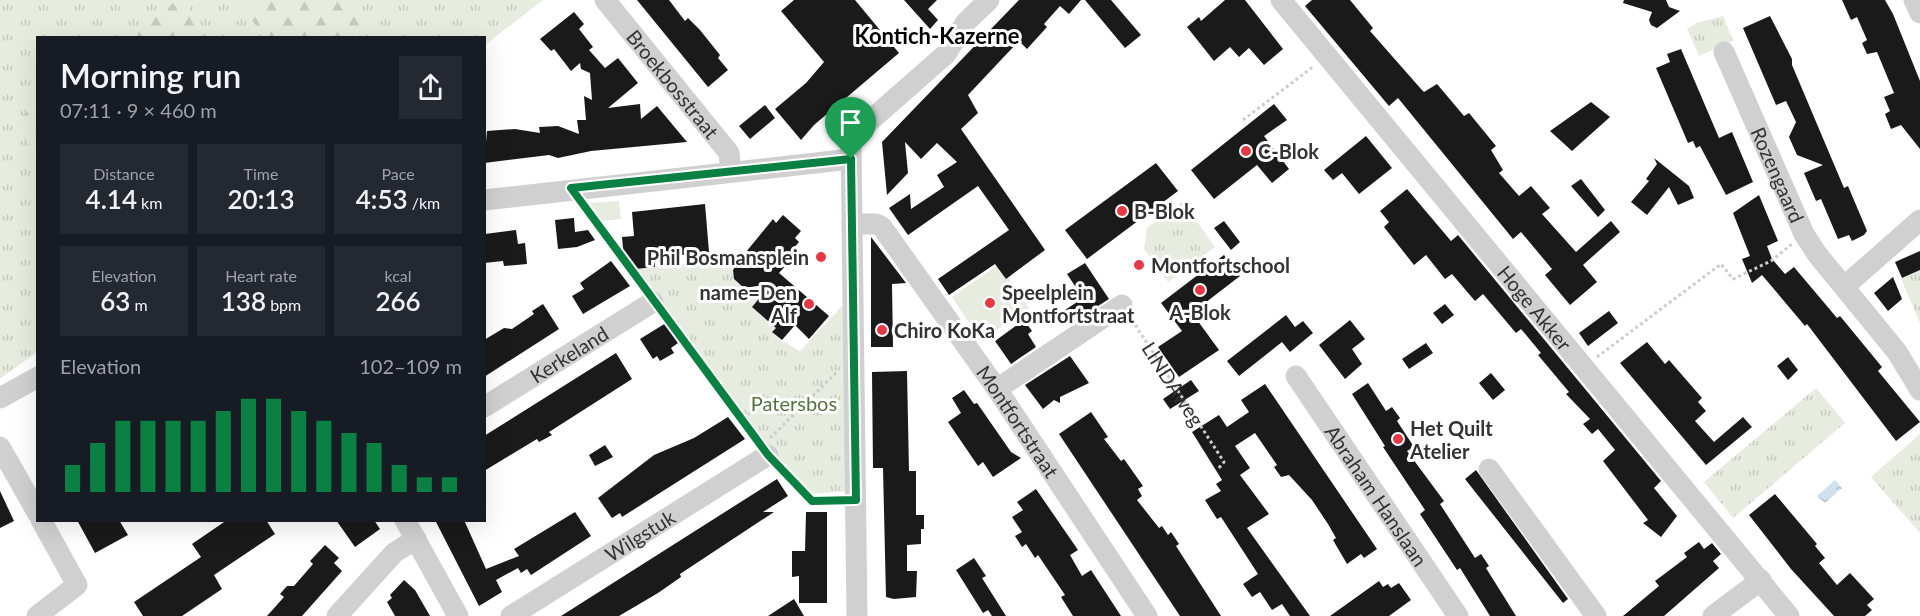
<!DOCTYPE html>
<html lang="en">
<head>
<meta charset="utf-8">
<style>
  body { margin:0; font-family:Lato,sans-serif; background:#242831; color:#f1f3f6; height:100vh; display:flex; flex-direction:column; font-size:22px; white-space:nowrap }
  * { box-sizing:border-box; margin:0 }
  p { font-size:20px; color:#9ea1a6 }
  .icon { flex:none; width:33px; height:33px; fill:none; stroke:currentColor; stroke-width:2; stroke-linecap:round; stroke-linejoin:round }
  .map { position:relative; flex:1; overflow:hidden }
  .panel { position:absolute; left:36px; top:36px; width:450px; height:486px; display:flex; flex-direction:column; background:#171b24; border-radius:0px; box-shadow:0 6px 24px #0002 }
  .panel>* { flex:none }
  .pin { position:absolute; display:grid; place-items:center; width:51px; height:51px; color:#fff; margin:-62px -26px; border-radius:50% 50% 50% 0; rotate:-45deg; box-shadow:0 0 6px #0007 }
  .pin .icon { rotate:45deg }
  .round { display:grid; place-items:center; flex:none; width:63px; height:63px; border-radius:0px; background:#242831 }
  .summary { display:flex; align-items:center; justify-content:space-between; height:102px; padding:0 24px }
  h1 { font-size:33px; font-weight:600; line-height:45px }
  .stats { display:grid; grid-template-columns:repeat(3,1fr); gap:9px; height:102px; padding:6px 24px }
  .stats div { display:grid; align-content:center; border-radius:0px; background:#242831; text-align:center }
  .stats b { font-size:26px; font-weight:600 }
  .stats small { font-size:16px; font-weight:400 }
  .stats p { font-size:16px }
  .chart { height:168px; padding:12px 24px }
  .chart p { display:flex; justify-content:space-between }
  .chart svg { width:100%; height:108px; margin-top:6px; stroke:#0b8043; stroke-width:6 }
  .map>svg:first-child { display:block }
</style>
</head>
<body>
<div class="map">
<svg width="1920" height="616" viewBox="0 0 1920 616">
  <defs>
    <pattern id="grass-tufts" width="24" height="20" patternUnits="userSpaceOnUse" patternTransform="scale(1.5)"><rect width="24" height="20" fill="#e6ecdf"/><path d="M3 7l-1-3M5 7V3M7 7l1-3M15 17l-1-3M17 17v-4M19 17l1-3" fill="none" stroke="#c6cbc0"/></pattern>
    <pattern id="forest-firs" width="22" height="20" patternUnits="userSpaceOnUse" patternTransform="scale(1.5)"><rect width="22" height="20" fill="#e6ecdf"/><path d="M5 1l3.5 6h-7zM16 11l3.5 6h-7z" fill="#c6cbc0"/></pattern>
    <pattern id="water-ripples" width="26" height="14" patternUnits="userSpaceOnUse" patternTransform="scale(1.5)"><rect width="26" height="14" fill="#cfe2ee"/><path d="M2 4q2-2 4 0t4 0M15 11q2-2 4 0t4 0" fill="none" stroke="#b2c2cd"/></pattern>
  </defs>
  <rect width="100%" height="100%" fill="#fff"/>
  <!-- grass -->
  <path fill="url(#grass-tufts)" d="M0 0H177L127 37 38 38 37 104 13 123 37 154V352L0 379Z
    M198 0H237L264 37H207L188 9Z
    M361 0H543L485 45 484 38H354L361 26Z
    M1723 16 1733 41 1699 56 1687 29 1696 23Z
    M1183 202 1215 247 1168 282 1144 249 1147 228Z
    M721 260 733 270 734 279 744 288 754 287 763 294 752 307 761 315 771 305 785 317 772 332 782 341 800 351 846 302 849 491 810 494 773 463 634 269Z
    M1920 270V323L1901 279Z
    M1816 388 1845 423 1733 518 1704 482Z
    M1920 434V533L1871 477Z"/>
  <!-- forest -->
  <path fill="url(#forest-firs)" d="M177 0H198L188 9 207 37H127Z
    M237 0H361V26L354 37H264Z
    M37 104V154L13 123Z"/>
  <!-- garden -->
  <path fill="#e6ecdf" d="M619 201 621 219 601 221 589 203Z
    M999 264 1029 308 981 341 952 297Z"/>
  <!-- water -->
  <path fill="url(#water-ripples)" d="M1835 480 1842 488 1825 503 1817 496Z"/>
  <!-- building -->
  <path fill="#1a1a1a" d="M637 0H669L685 21 688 18 700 30 720 55 718 58 728 70 708 87Z
    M794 0H855L899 53 814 125 801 140 775 109 806 83 824 62 781 11Z
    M904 0H937L928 9 938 20 930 29Z
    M1019 0H1081L1069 14 1060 6 1044 24 1047 27 1027 49 1019 41 1000 61 968 95 978 113 961 129 1045 250 1006 279 995 264 949 295 938 279 1009 230 978 186 908 235 889 208 910 194 911 209 944 187 937 175 957 162 937 143 921 159 905 142 908 173 887 195 882 142Z
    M1085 0H1111L1141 35 1125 48Z
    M1225 0H1245L1283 49 1264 65 1249 48 1239 57 1230 47 1214 61 1187 27 1199 17 1201 21Z
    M1312 0H1350L1373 28 1370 31 1421 89 1424 92 1437 84 1464 116 1469 113 1496 146 1491 150 1503 170 1499 173 1519 196 1531 186 1550 208 1542 214 1576 252 1611 221 1620 232 1583 265 1597 282 1570 305 1545 275 1552 269 1521 232 1513 239 1398 98 1389 106 1305 6Z
    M1624 0H1666L1669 7 1680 11 1657 28 1651 25 1649 20 1652 12 1623 3Z
    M1842 0H1885L1893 14 1920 81V149L1901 125 1891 129 1885 114 1890 111 1884 97 1894 93 1877 52 1867 54 1862 43 1867 40 1857 17 1851 20Z
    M574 12 584 24 579 29 593 47 589 50 605 68 618 58 638 83 608 108 640 104 641 119 657 106 687 142 591 151 558 158 549 155 484 163 487 131 515 129 540 133 539 127 558 126 579 134 577 120H586L584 96 592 100 590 73 581 69 580 63 571 71 554 49 551 51 540 39Z
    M1770 16 1792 59V65L1844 188 1848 186 1867 231 1864 235 1852 241 1849 235 1838 239 1821 199 1816 201 1804 173 1823 165 1797 155 1789 137 1796 122 1786 101 1776 105 1743 28Z
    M1681 49 1719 138 1732 132 1753 182 1726 195 1700 146 1696 148 1693 141 1688 143 1656 68 1670 62 1667 54Z
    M1591 102 1610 117 1572 151 1550 131Z
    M1274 104 1287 120 1264 136 1289 169 1272 183 1257 165 1214 199 1191 170Z
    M765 105 775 118 750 139 739 126Z
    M1366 136 1392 168 1359 194 1342 173 1333 180 1324 170Z
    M1654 158 1689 186 1694 198 1678 205 1669 187 1647 215 1631 202 1649 181 1646 179 1657 164Z
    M1156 163 1178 191 1087 259 1065 230Z
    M1581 179 1605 210 1598 217 1571 186Z
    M1407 189 1451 241 1458 235 1661 481 1654 488 1677 516 1661 537 1643 523 1648 520 1603 461 1615 450 1598 429 1592 434 1583 424 1590 419 1566 394 1569 392 1538 355 1541 353 1521 329 1516 333 1483 294 1475 301 1452 274 1445 279 1426 255 1414 265 1384 227 1389 222 1380 211Z
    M1759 195 1778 241 1767 246 1772 259 1785 274 1794 267 1837 318 1840 316 1882 367 1878 371 1920 422 1896 441 1807 324 1805 326 1762 275 1752 283 1742 259 1750 256 1733 213Z
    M705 204 709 252 654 258 655 267 625 270 622 237 634 236 632 212Z
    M783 215 801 231 795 238 799 242 784 259 789 262 779 273 829 316 809 339 795 325 782 340 772 332 776 328 752 307 771 284 744 288 734 279 733 270 737 263 773 219 776 223Z
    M574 218 575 232 588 230 595 240 577 247 558 249 555 220Z
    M1224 221 1240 242 1231 250 1214 228Z
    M516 230 518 244 525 243 527 264 504 266 503 261 484 263 485 234Z
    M871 237 906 283 892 284 893 347H871Z
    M1920 251V270L1902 278 1895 262Z
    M1224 255 1240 276 1192 313 1219 350 1179 377 1158 347 1182 331 1161 303Z
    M611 261 630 286 583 314 572 296 584 289 580 283Z
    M1085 263 1109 299 1070 324 1062 312 1083 298 1067 274Z
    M1893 277 1902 299 1888 311 1874 293Z
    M543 304 559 329 484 377V340L504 328 512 329 534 314 532 311Z
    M1445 304 1454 315 1442 324 1433 313Z
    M1609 311 1618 323 1588 346 1579 333Z
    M1286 315 1295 327 1303 321 1313 333 1290 352 1282 342 1239 376 1227 361Z
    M1024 320 1032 331 1028 334 1036 347 1011 364 995 341Z
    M1350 320 1365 339 1352 349 1362 364 1345 379 1319 345Z
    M666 323 678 343 671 348 674 353 660 361 657 356 653 359 640 339Z
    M1647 342 1665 364 1669 360 1702 398 1698 402 1706 411 1695 421 1714 442 1743 417 1752 427 1706 465 1620 363Z
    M1426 343 1433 353 1409 369 1402 359Z
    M616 353 632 379 549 432 552 435 539 442 537 439 484 471V436Z
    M1070 356 1089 383 1060 397V403L1054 400 1043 409 1025 385Z
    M1788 357 1798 370 1788 380 1777 366Z
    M907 371 909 471H916V515H924V529H921V544L907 545V571H917L916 597 894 599 886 597 883 468H873L872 372Z
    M1491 373 1505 390 1493 400 1479 383Z
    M1191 380 1199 391 1170 409 1163 399Z
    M1368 383 1386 411 1392 407 1400 418 1397 421 1414 447 1407 451 1444 501 1440 504 1475 558 1481 554 1489 566 1486 568 1516 616H1490L1460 568 1457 570 1420 514 1425 510 1383 447 1385 446 1352 394Z
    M1265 384 1377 549 1364 558 1361 554 1347 564 1333 540 1336 538 1328 524 1312 500 1289 475 1281 477 1274 467 1277 465 1255 433 1235 446 1250 468 1240 475 1269 514 1247 528 1310 616H1290L1282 604 1272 610 1260 592 1252 597 1243 584 1258 574 1221 517 1217 519 1205 500 1221 491 1216 484 1222 480 1192 432 1219 415 1227 427 1249 412 1241 400Z
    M964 390 974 404 977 403 1011 452 1021 458 993 477 983 462 978 466 948 422 961 413 952 398Z
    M1091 412 1108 437 1104 439 1121 461 1124 459 1143 486 1138 489 1142 496 1137 500 1159 528 1162 526 1168 535 1171 532 1179 544 1176 546 1221 616H1180L1059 434Z
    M728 417 745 439 622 517 620 513 612 518 598 498 654 455 694 438Z
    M605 445 613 457 595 466 589 455Z
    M1476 470 1568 599 1563 603 1465 479Z
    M777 479 788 496 763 512H774L680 574 681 577 658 593 619 616H561Z
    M1036 489 1078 550 1070 555 1082 576 1091 570 1121 616H1073L1061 597 1065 595 1038 555 1035 558 1026 544 1022 547 1015 536 1022 532 1012 517 1023 510 1017 502Z
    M0 491 14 521 0 528Z
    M1775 494 1817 544 1815 546 1825 558 1819 563 1837 585 1850 573 1874 599 1867 605 1872 610 1865 616H1834L1791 569 1749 515Z
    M575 512 591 536 531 575 527 569 521 573 518 568 496 580 502 592 479 606 435 520H464L486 569 519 556 514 549Z
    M806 512H827V603H799V576L792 577V551H805Z
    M77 520H119L128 535 95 553Z
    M227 520H266L275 534 214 575 222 589 182 616H143L134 602 201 557 192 544Z
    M336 520H374L380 529 355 547Z
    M1699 542 1704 549 1712 543 1721 554 1713 561 1719 568 1664 616H1623L1659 586 1655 581 1687 557 1684 553Z
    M325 545 339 558 334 563 342 571 302 616H267L284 597 280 594 287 586H294L313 564 310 561Z
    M974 558 986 576 982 578 1006 616H992L988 610 983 613 956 570Z
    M404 580 415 590 430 616H395L387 602 392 598 390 595Z
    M1379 581 1383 587 1388 584 1391 588 1399 583 1411 600 1389 616H1330Z
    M794 599 804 616H768Z"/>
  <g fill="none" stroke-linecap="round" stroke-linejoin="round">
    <!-- path -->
    <g stroke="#cdcdcd" stroke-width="3" stroke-dasharray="3 3" stroke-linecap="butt">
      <path d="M1243 120 1314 66"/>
      <path d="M583 207 644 289"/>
      <path d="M664 316 757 440"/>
      <path id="s1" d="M1132 320 1224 462 1218 469"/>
      <path d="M1597 357 1721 264 1733 279 1771 261 1792 244"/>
      <path d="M770 438 836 373"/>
      <path d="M780 468 812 501 838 500"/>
    </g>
    <!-- minor -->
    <g stroke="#d0d0d0" stroke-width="21">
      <path id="s2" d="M605 0 729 153 731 172"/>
      <path id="s3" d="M1281 0 1789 616"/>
      <path d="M1914 0 1920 13"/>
      <path id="s4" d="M1724 52 1804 234 1817 254 1897 352 1920 390"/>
      <path d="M484 200 851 159"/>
      <path id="s5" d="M852 224H876L882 227 997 389 1147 616"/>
      <path d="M1845 286 1920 220"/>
      <path id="s6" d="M1296 376 1458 616"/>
      <path d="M997 389 1122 305"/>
      <path d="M0 398 38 377"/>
      <path id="s7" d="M484 407 653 302"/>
      <path d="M0 447 38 514"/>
      <path d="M1489 469 1596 616"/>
      <path d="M405 520 458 616"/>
      <path d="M37 616 77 585 41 520"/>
      <path d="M337 616 394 553 416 539"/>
      <path id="s8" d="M511 616 768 455"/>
      <path d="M857 616 851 143 856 133 946 54 966 22 989 0"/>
      <path d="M1713 616 1761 580"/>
    </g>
  </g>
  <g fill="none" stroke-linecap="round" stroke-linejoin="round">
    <defs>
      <path id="route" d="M851 159 856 500 812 501 768 455 571 188Z"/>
    </defs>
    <!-- route casing -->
    <use href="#route" stroke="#fff" stroke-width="12"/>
    <!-- route -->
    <use href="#route" stroke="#0b8043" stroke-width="8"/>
  </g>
  <!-- markers -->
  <g fill="#e63946" stroke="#fff" stroke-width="2">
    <circle cx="1246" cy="151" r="6"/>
    <circle cx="1122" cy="211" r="6"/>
    <circle cx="821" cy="257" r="6"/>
    <circle cx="1139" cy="265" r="6"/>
    <circle cx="1200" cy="290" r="6"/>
    <circle cx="990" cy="303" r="6"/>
    <circle cx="809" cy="304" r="6"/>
    <circle cx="882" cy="330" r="6"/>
    <circle cx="1398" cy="439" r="6"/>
  </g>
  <g text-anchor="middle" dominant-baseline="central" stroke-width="6" stroke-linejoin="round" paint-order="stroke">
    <!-- street labels -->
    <g font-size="20" fill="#333" stroke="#fff">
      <text stroke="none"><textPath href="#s2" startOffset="108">Broekbosstraat</textPath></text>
      <text stroke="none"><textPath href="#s4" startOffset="134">Rozengaard</textPath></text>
      <text stroke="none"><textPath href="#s3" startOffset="399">Hoge Akker</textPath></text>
      <text stroke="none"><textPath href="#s7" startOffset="100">Kerkeland</textPath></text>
      <text stroke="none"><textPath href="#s1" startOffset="76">LINDAweg</textPath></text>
      <text stroke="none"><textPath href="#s5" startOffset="268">Montfortstraat</textPath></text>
      <text stroke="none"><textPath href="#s6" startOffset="144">Abraham Hanslaan</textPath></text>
      <text stroke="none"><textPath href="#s8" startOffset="152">Wilgstuk</textPath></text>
    </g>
    <!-- poi labels -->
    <g font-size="20" font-weight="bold" fill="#333" stroke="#fff" text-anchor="start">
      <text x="1258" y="151">C-Blok</text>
      <text x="1134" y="211">B-Blok</text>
      <text x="809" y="257" text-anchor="end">Phil Bosmansplein</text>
      <text x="1151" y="265">Montfortschool</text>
      <text x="797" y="292" text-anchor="end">name=Den<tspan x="797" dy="23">Alf</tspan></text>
      <text x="1002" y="292">Speelplein<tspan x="1002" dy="23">Montfortstraat</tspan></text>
      <text x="1200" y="312" text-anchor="middle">A-Blok</text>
      <text x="894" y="330">Chiro KoKa</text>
      <text x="1410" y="428">Het Quilt<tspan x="1410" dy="23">Atelier</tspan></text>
    </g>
    <!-- park labels -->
    <g font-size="20" fill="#56703f" stroke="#fff">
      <text x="794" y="403">Patersbos</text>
    </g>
    <!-- quarter labels -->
    <g font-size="22" font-weight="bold" fill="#000" stroke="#fff">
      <text x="937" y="35">Kontich-Kazerne</text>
    </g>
  </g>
</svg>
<div class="pin" style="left:851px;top:159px;background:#1e9e55"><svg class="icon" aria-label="arrive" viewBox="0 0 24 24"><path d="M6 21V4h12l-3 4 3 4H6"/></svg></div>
<section class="panel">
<div class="summary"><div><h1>Morning run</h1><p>07:11 · 9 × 460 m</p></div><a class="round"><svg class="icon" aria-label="share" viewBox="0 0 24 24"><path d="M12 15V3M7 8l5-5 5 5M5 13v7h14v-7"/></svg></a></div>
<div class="stats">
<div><p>Distance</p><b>4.14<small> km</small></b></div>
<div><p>Time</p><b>20:13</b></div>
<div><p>Pace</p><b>4:53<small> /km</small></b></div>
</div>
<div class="stats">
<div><p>Elevation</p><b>63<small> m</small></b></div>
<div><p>Heart rate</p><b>138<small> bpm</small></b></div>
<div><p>kcal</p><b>266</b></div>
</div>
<div class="chart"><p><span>Elevation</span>102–109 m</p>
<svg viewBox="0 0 160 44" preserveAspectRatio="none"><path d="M5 44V33M15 44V24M25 44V15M35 44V15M45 44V15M55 44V15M65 44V11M75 44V6M85 44V6M95 44V11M105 44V15M115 44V20M125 44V24M135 44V33M145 44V38M155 44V38"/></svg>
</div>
</section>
</div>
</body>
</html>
